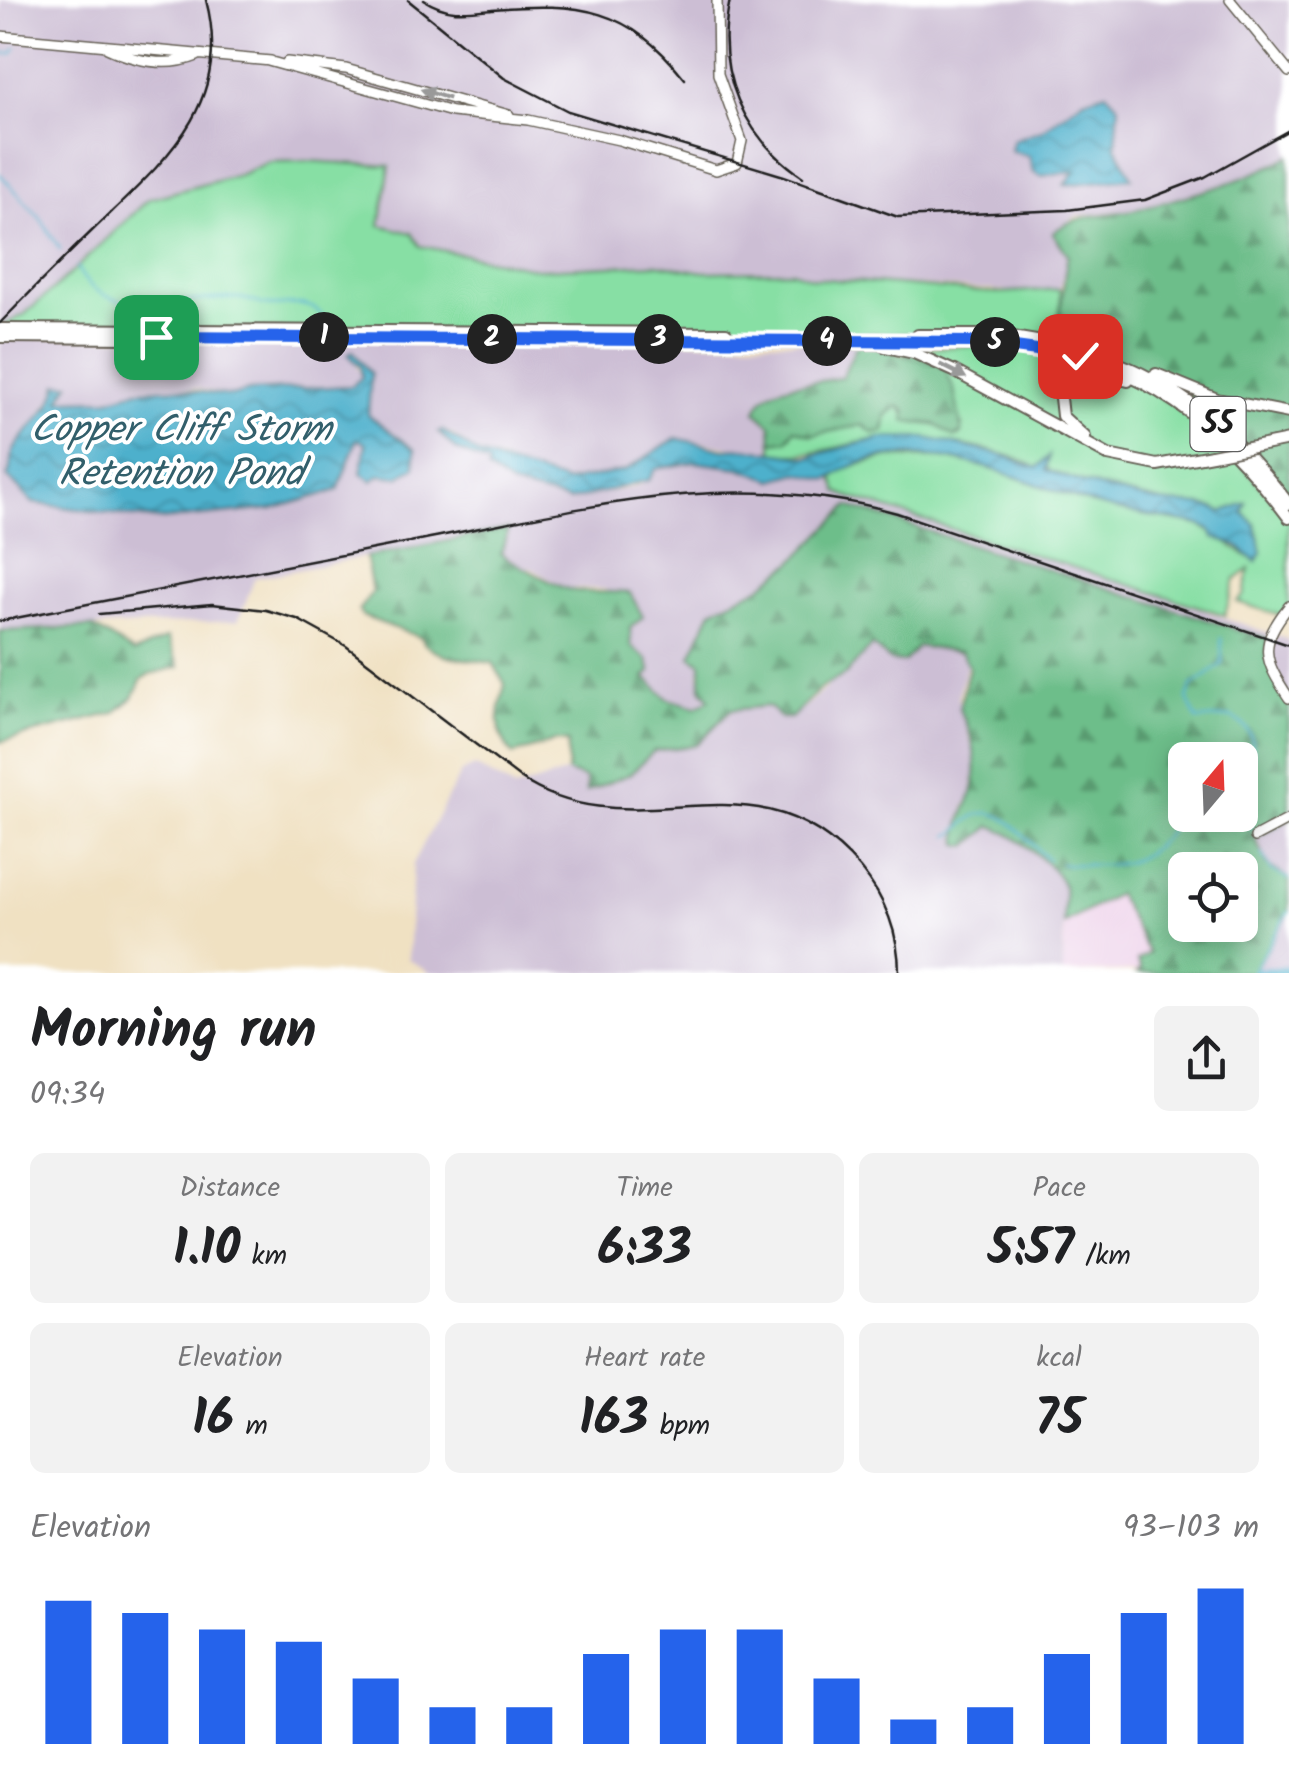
<!DOCTYPE html>
<html lang="en">
<head>
<meta charset="utf-8">
<style>
  body { margin:0; font-family:Kalam,sans-serif; background:#f2f2f2; color:#202124; height:100vh; display:flex; flex-direction:column; font-size:38px; white-space:nowrap }
  * { box-sizing:border-box; margin:0 }
  p { font-size:32px; color:#757577 }
  .icon { flex:none; width:55px; height:55px; fill:none; stroke:currentColor; stroke-width:2; stroke-linecap:round; stroke-linejoin:round }
  .map { position:relative; height:973px; overflow:hidden }
  .drawer { display:flex; flex-direction:column; background:#fff; flex:1 }
  .drawer>* { flex:none }
  .needle { width:65px; rotate:19deg }
  .fabs { position:absolute; left:1168px; top:742px; display:grid; gap:20px }
  .fabs a { display:grid; place-items:center; width:90px; height:90px; border-radius:15px; background:#fff; box-shadow:0 5px 25px #0003; font-size:50px }
  .pin { position:absolute; display:grid; place-items:center; width:85px; height:85px; color:#fff; margin:-42px; border-radius:20px; box-shadow:0 5px 15px #0006 }
  .km { position:absolute; width:50px; height:50px; margin:-25px; border-radius:50%; background:#222; color:#fff; font-size:28px; line-height:50px; text-align:center }
  .round { display:grid; place-items:center; flex:none; width:105px; height:105px; border-radius:15px; background:#f2f2f2 }
  .summary { display:flex; align-items:center; justify-content:space-between; height:170px; padding:0 30px }
  h1 { font-size:55px; font-weight:600; line-height:75px }
  .metrics { display:grid; grid-template-columns:repeat(3,1fr); gap:15px; height:170px; padding:10px 30px }
  .metrics div { display:grid; align-content:center; border-radius:15px; background:#f2f2f2; text-align:center }
  .metrics b { font-size:50px; font-weight:600 }
  .metrics small { font-size:28px; font-weight:400 }
  .metrics p { font-size:28px }
  .chart { height:280px; padding:20px 30px }
  .chart p { display:flex; justify-content:space-between }
  .chart svg { width:100%; height:180px; margin-top:10px; stroke:#2563eb; stroke-width:6 }
  .map>svg:first-child { display:block }
</style>
</head>
<body>
<div class="map">
<svg width="1289" height="973" viewBox="0 0 1289 973">
  <defs>
    <pattern id="forest-firs" width="22" height="20" patternUnits="userSpaceOnUse" patternTransform="scale(2.5)"><rect width="22" height="20" fill="#6dbe8a"/><path d="M5 1l3.5 6h-7zM16 11l3.5 6h-7z" fill="#599a70"/></pattern>
    <pattern id="water-waves" width="16" height="10" patternUnits="userSpaceOnUse" patternTransform="scale(2.5)"><rect width="16" height="10" fill="#4db0cc"/><path d="M0 5q4-4 8 0t8 0" fill="none" stroke="#3f8ea5"/></pattern>
  </defs>
  <rect width="100%" height="100%" fill="#fff"/>
  <filter id="ink" filterUnits="userSpaceOnUse"><feTurbulence type="fractalNoise" baseFrequency=".01" numOctaves="2"/><feDisplacementMap in="SourceGraphic" scale="20" xChannelSelector="R" yChannelSelector="G"/><feConvolveMatrix kernelMatrix="1 2 1 2 8 2 1 2 1" color-interpolation-filters="sRGB"/></filter>
  <filter id="wash" filterUnits="userSpaceOnUse"><feTurbulence type="fractalNoise" baseFrequency=".0048" numOctaves="4" result="noise"/><feDisplacementMap in="SourceGraphic" scale="40" xChannelSelector="R" yChannelSelector="G"/><feGaussianBlur stdDeviation="2.25" result="paint"/><feColorMatrix in="noise" values="0 0 0 0 0 0 0 0 0 0 0 0 0 0 0 0 0 1.4 0 .05"/><feComposite in="paint" operator="in"/></filter>
  <g filter="url(#wash)">
    <rect width="100%" height="100%" fill="#f0e1c2"/>
    <!-- built -->
    <path fill="#edd0e9" d="M1116 894 1150 953 1141 971 1063 973 1064 924Z"/>
    <!-- industrial -->
    <path fill="#ccbed4" fill-rule="evenodd" d="M0 0H1289V156L1258 174 1142 208 1076 216 1053 233 1068 255 1060 289 1038 293 812 278 792 271 704 272 657 264 539 269 420 246 412 233 379 225 390 166 269 162 239 175 149 199 57 286 25 314 0 327Z
      M0 338 858 342 842 377 787 385 763 398 756 408 771 425 773 454 676 438 624 471 557 482 500 459 480 455 451 433 438 432 455 449 489 464 491 473 511 486 568 500 630 488 642 484 655 469 694 462 740 468 773 480 798 473 833 478 847 496 1114 579 1289 640V698L1270 669 1267 639 849 506 793 562 758 588 712 611 691 656 701 663 699 675 710 699 696 707 668 700 645 676 651 671 647 659 631 646 630 628 639 623 605 589 564 588 533 569 515 564 501 554 507 530 255 578 238 621 0 631ZM362 360 369 389 368 415 415 450V467L398 477 364 476 366 444 357 439 338 490 272 509 159 520 34 503 8 473 13 453 57 391 65 396 60 400 109 399 145 390 195 388 235 396 249 391 352 386 362 377 355 363Z
      M872 645 891 661 904 662 918 646 928 645 961 652 968 661 958 698 976 761 971 796 964 808 968 846 991 826 1003 829 1050 866 1064 886 1063 973H430L408 959 413 864 461 772 475 766 515 789 567 772 587 779 584 786 610 781 654 751 696 745 731 710 769 706 781 718 803 709Z
      M1289 819V879L1267 865 1255 838Z
      M1289 913V971L1252 973 1278 925Z"/>
    <!-- grass -->
    <path fill="#87dfa4" stroke="#527e60" stroke-width="2.5" d="M308 161 390 166 380 225 412 233 420 246 539 269 657 264 704 272 792 271 812 278 996 293 1060 289 1061 320 1046 340 921 334 0 327 25 314 57 286 149 199 239 175 269 162Z
      M1003 343 1116 370 1206 424 1289 518V606L1282 616 1237 602 1244 595 1249 569 1235 580 1225 615 847 496 838 492 833 478 845 468 888 457 944 458 987 467 1092 504 1200 525 1249 557 1262 553 1255 524 1243 513 1245 503 1222 512C1201 501 1185 506 1162 502 1124 494 1086 484 1049 471L1046 465 1037 468C1008 450 911 433 878 439 837 446 816 456 773 454L772 442 791 436 794 429 812 435 862 425 873 433 884 431 887 414 899 406 910 422 942 426 954 437 960 436 963 425 958 420 954 390 904 350Z"/>
    <!-- forest -->
    <path fill="url(#forest-firs)" stroke="#446d53" stroke-width="2.5" fill-rule="evenodd" d="M1289 156V503L1144 373 1046 340C1067 311 1060 290 1068 255L1053 233C1079 210 1109 217 1141 208 1191 195 1245 182 1289 156Z
      M858 342 944 366 954 390 962 432 954 437 935 424 905 421 906 411 899 406 887 414 884 431 873 433 863 425 812 435 794 429 787 440 772 442 771 425 756 412C766 377 814 386 842 377Z
      M849 506 1268 639 1267 656 1289 698V819L1255 838 1267 865 1289 879V913L1252 973H1137L1141 970 1137 961 1149 953 1117 894 1064 924C1063 913 1066 894 1063 885 1057 866 1009 831 991 826L968 846 959 844C957 824 963 816 970 799 981 770 974 734 959 709L969 667 961 652 918 646 904 662 891 661 872 645 846 674 821 688 791 718H781L768 706 731 710 696 745 654 751 630 774 586 792V779L567 772 568 742 555 741 513 755C493 732 498 712 505 684L493 663 445 656 424 644 422 638 362 616 359 610 372 592 366 557 508 529 501 554C513 562 551 583 565 588 585 595 609 590 630 593L643 617 630 628 631 646 647 659 651 672 645 677 668 699 696 707 710 699 701 688V663L691 656 712 610 758 588 793 562ZM1185 760H1240V815H1185ZM1185 870H1240V925H1185Z
      M93 627 134 653 167 638 179 667 150 674 141 680 133 698 114 713 0 742V631Z"/>
    <!-- water -->
    <path fill="url(#water-waves)" stroke="#346674" stroke-width="2.5" d="M1106 92 1119 106 1116 146 1132 178 1065 185 1076 171 1041 176 1033 171 1029 156 1011 151 1013 140 1042 130 1084 99Z
      M353 351 371 374 368 415 415 450V467L398 477 380 475 372 481 361 473 366 444 357 439 338 490 272 509 159 520 33 503 7 476C14 467 8 462 13 452 23 431 56 407 58 384H70L60 400 109 399 138 390 175 388 231 396 249 391 352 386 362 377 360 367 348 354Z
      M442 430 480 455 566 482 624 471 676 438 724 449 744 448 807 457 881 438H927L1003 455 1037 468 1049 456 1046 470C1083 484 1122 494 1161 502 1185 506 1201 501 1222 512L1246 503 1243 513 1255 524 1262 553 1256 562 1238 546 1214 538 1211 530 1200 525C1165 517 1128 515 1094 504 1014 479 905 422 828 480L798 473 773 480 740 468 694 462 655 469 649 480 569 501 512 486 488 470 489 464 455 449 438 432Z"/>
    <g fill="none" stroke-linecap="round" stroke-linejoin="round">
      <!-- stream -->
      <path stroke="#4db0cc" stroke-width="2.5" d="M0 53 11 54 16 48
        M0 174 41 219 60 249
        M77 267C103 324 186 297 237 298 248 298 257 304 267 305 289 307 308 297 324 317
        M1221 638 1222 664 1191 687 1187 699 1197 720 1231 717C1271 736 1244 771 1242 797 1241 809 1247 818 1251 828
        M949 836C959 831 965 821 975 816 1002 801 1029 844 1048 859
        M1261 853 1272 870 1289 879
        M1060 864C1119 865 1141 873 1178 819L1191 815 1247 822
        M1252 973 1289 912"/>
      <!-- river -->
      <path stroke="#4db0cc" stroke-width="10" d="M1256 973 1289 971"/>
    </g>
  </g>
  <g filter="url(#ink)">
    <g fill="none" stroke-linecap="round" stroke-linejoin="round">
      <defs>
        <path id="minor" d="M1230 0 1289 72
          M0 36 271 61
          M107 48C135 61 168 68 197 56
          M268 61 452 112 528 120 619 140 716 170 737 163 742 141 718 74 717 0
          M287 62 346 69 509 115
          M1289 606C1258 645 1263 659 1289 698
          M1255 837 1289 819"/>
        <path id="major" d="M0 329 726 333
          M918 335H1001L1065 346
          M0 337 1025 345C1147 364 1217 422 1289 518
          M886 347 914 353 954 371 1108 455 1157 465 1212 455
          M1115 362C1189 390 1241 442 1289 504
          M1156 374 1217 399 1289 413
          M1085 437 1062 416 1060 398 1066 384 1091 372 1128 381
          M1274 443 1289 440"/>
      </defs>
      <!-- minor casing -->
      <use href="#minor" stroke="#666156" stroke-width="12"/>
      <!-- major casing -->
      <use href="#major" stroke="#666156" stroke-width="14"/>
      <!-- minor -->
      <use href="#minor" stroke="#fff" stroke-width="9"/>
      <!-- major -->
      <use href="#major" stroke="#fff" stroke-width="10"/>
      <!-- rail -->
      <path stroke="#1c1c1c" stroke-width="2.5" d="M408 0 504 78 568 111 784 176 898 217 1067 210 1145 200 1205 177 1289 130
        M424 0C447 15 466 12 492 9 580 2 628 7 685 79
        M730 0C714 71 743 137 803 177
        M0 323C31 291 62 260 94 229 162 163 234 106 206 0
        M99 614 212 604 266 610 297 619 346 646 520 778C636 856 754 744 860 868 885 898 899 934 899 973
        M0 621C137 594 274 568 410 542 576 510 730 466 897 513L1289 645"/>
      <defs>
        <path id="major-bridge" d="M1212 455 1274 443"/>
      </defs>
      <!-- major-bridge casing -->
      <use href="#major-bridge" stroke="#666156" stroke-width="14" stroke-linecap="butt"/>
      <!-- major-bridge -->
      <use href="#major-bridge" stroke="#fff" stroke-width="10"/>
    </g>
    <!-- one-way arrows -->
    <defs><path id="oneway-solid" d="M-6-.8H1V-3.2L6.5 0L1 3.2V.8H-6Z" transform="scale(2.5)"/></defs>
    <g fill="#999">
      <use href="#oneway-solid" transform="translate(435 94) rotate(-162)"/>
      <use href="#oneway-solid" transform="translate(953 371) rotate(27)"/>
    </g>
  </g>
  <g fill="none" stroke-linecap="round" stroke-linejoin="round" filter="url(#ink)">
    <defs>
      <path id="route" d="M156 337 979 342 1080 356"/>
    </defs>
    <!-- route casing -->
    <use href="#route" stroke="#fff" stroke-width="20"/>
    <!-- route -->
    <use href="#route" stroke="#2563eb" stroke-width="12"/>
  </g>
  <g text-anchor="middle" dominant-baseline="central" stroke-width="8" stroke-linejoin="round" paint-order="stroke">
    <!-- shield labels -->
    <rect fill="#fff" stroke="#606060" stroke-width="2.5" x="1190.5" y="397" width="55" height="54" rx="8"/>
    <g font-size="32" font-weight="bold" fill="#1c1c1c">
      <text x="1218" y="424">55</text>
    </g>
    <!-- water labels -->
    <g font-size="38" font-style="italic" fill="#325f6b" stroke="#fff">
      <text x="181" y="431">Copper Cliff Storm<tspan x="181" dy="44">Retention Pond</tspan></text>
    </g>
  </g>
</svg>
<div class="fabs">
<a><svg class="needle" viewBox="-14 -14 28 28"><path d="M0-13l5 13h-10z" fill="#e53935"/><path d="M0 13l5-13h-10z" fill="#757577"/></svg></a>
<a><svg class="icon" aria-label="locate" viewBox="0 0 24 24"><circle cx="12" cy="12" r="6"/><path d="M12 2v4M12 18v4M2 12h4M18 12h4"/></svg></a>
</div>
<div class="pin" style="left:156px;top:337px;background:#1e9e55"><svg class="icon" aria-label="arrive" viewBox="0 0 24 24"><path d="M6 21V4h12l-3 4 3 4H6"/></svg></div>
<div class="pin" style="left:1080px;top:356px;background:#d93025"><svg class="icon" aria-label="check" viewBox="0 0 24 24"><path d="M5 12l5 5 9-10"/></svg></div>
<b class="km" style="left:324px;top:337px">1</b>
<b class="km" style="left:492px;top:339px">2</b>
<b class="km" style="left:659px;top:339px">3</b>
<b class="km" style="left:827px;top:341px">4</b>
<b class="km" style="left:995px;top:342px">5</b>
</div>
<section class="drawer">
<div class="summary"><div><h1>Morning run</h1><p>09:34</p></div><a class="round"><svg class="icon" aria-label="share" viewBox="0 0 24 24"><path d="M12 15V3M7 8l5-5 5 5M5 13v7h14v-7"/></svg></a></div>
<div class="metrics">
<div><p>Distance</p><b>1.10<small> km</small></b></div>
<div><p>Time</p><b>6:33</b></div>
<div><p>Pace</p><b>5:57<small> /km</small></b></div>
</div>
<div class="metrics">
<div><p>Elevation</p><b>16<small> m</small></b></div>
<div><p>Heart rate</p><b>163<small> bpm</small></b></div>
<div><p>kcal</p><b>75</b></div>
</div>
<div class="chart"><p><span>Elevation</span>93–103 m</p>
<svg viewBox="0 0 160 44" preserveAspectRatio="none"><path d="M5 44V9M15 44V12M25 44V16M35 44V19M45 44V28M55 44V35M65 44V35M75 44V22M85 44V16M95 44V16M105 44V28M115 44V38M125 44V35M135 44V22M145 44V12M155 44V6"/></svg>
</div>
</section>
</body>
</html>
